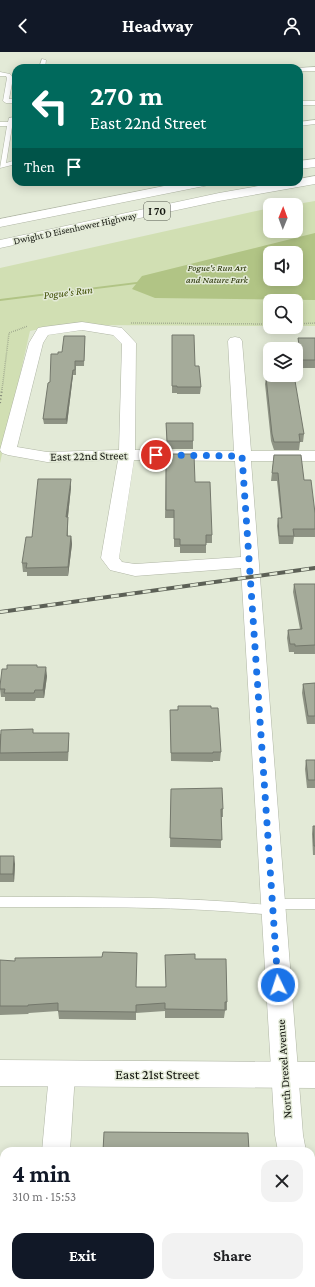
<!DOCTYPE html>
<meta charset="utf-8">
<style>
body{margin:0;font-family:"Crimson Pro",serif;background:#f2f2f2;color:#202124;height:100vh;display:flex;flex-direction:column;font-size:15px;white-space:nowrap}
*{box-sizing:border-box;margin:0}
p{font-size:13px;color:#757577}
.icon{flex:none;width:22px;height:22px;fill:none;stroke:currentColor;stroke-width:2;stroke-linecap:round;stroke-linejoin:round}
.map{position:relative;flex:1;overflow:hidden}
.sheet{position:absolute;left:0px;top:1095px;width:315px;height:140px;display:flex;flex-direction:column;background:#fff;border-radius:12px 12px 0 0;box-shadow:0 2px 10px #0003}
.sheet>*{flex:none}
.hud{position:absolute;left:12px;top:12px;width:291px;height:122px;border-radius:12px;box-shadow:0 2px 10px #0003;background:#00695c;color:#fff;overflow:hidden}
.needle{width:26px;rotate:1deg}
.controls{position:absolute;left:263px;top:146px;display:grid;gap:8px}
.controls a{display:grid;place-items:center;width:40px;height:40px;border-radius:8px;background:#fff;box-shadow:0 2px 10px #0003;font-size:20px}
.pin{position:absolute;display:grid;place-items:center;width:34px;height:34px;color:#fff;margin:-17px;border:2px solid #fff;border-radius:50%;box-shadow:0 1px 4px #0007}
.me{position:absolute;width:44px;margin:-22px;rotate:356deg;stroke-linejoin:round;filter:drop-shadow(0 0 3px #0008)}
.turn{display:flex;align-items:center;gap:14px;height:84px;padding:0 12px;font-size:18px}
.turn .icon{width:52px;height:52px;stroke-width:2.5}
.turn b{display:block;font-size:28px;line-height:34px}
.then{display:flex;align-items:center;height:38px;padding:0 12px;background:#0003;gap:8px;font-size:15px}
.round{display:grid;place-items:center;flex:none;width:42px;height:42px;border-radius:12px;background:#f2f2f2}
.headline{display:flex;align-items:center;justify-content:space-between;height:68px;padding:0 12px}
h1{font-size:24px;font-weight:700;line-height:30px;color:#111827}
.action{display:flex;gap:8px;margin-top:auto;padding:8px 12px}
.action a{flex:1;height:46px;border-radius:12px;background:#111827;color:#fff;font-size:16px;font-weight:700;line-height:46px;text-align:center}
.action a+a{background:#f2f2f2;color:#202124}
header{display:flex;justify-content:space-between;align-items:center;height:52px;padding:0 12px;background:#111827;color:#fff;font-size:18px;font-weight:700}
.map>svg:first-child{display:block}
.green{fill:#d1dfb3;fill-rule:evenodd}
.water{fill:#b1c485;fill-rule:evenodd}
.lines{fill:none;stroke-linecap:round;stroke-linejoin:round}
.service-casing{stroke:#b0b6a5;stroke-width:1}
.minor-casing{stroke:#b0b6a5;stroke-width:1}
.secondary-casing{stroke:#b0b6a5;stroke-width:1}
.motorway-casing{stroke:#b0b6a5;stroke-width:1}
.path-far1{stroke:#7c8174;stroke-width:1.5;stroke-dasharray:0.5 1.5;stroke-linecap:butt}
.path{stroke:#7c8174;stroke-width:2;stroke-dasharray:1 2.5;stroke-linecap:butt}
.service{fill:#fff;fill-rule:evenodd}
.minor{fill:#fff;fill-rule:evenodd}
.secondary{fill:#fff;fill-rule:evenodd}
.motorway{fill:#fff;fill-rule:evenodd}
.rail-casing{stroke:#5c6056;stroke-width:4}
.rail{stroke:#e3ead7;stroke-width:2.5;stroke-dasharray:8;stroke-linecap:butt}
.wall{fill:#8e9384}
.shaded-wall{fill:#74786c}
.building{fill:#a5ab9a;stroke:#74786c}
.route{stroke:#1a73e8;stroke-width:7;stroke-dasharray:0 12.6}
.labels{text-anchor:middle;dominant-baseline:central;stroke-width:3;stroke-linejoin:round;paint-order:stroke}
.far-street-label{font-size:10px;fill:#141610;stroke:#e3ead7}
.far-park-label{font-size:10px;font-style:italic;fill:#242f00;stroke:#e3ead7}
.shield{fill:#e3ead7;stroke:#52564c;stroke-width:1}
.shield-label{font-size:11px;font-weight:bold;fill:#141610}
.far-water-label{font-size:11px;font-style:italic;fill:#3c4c01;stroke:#e3ead7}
.street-label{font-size:12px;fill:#141610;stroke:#e3ead7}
.near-street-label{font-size:14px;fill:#141610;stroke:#e3ead7}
</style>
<header><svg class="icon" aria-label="back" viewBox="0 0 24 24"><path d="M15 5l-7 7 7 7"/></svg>Headway<svg class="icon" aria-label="person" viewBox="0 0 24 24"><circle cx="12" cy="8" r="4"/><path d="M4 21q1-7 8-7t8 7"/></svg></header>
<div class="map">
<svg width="315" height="1235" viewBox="0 0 315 1235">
<rect width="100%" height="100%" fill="#e3ead7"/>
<path class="green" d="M315,149V274H296V249H270V274L91,273L49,275L30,279L0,411V216L270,156V179H296V153H291ZM270,201H296V227H270Z"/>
<path class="water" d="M315,181V248L155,246L132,237L136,232L0,249V247L137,230L142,224ZM270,201H296V227H270Z"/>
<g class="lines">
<defs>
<g id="service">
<polygon points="42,7 46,8 45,16 39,16"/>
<polygon points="238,14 254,14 257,16 235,16"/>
<polygon points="315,15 315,19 299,19 299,16 297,16"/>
<polygon points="0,20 10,22 13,26 9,47 16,47 16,51 6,51 3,49 7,26 6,24 0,24"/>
<rect x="299" y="49" width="16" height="4"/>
<polygon points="16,65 16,69 13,69 6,111 16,108 16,112 0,116 7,74 0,74 0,70 8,70 9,66"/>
<polygon points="315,68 315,72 299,74 299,70"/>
<path d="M0,845C89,845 179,844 267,853L269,849L273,847H315V857H278L277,861L273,863C182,854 91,855 0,855Z"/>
</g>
<g id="minor">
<path d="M82,270L122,276L136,291L135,398L234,399L228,289L230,286L235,285L240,286L242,289L251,399H315V409H251L303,1083L306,1099H278L275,1083L241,516L135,524L110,518L101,506L118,408L47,410L8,403L2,401L0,398L29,291L38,276L43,275ZM82,278L113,283L122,292L119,398L47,400L17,395L43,291L48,283ZM134,408L235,409L241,505L135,512L122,510L119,506Z"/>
<polygon points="62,1010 71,1014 75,1022 70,1099 42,1099 49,1022 53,1014"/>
<polygon points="311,1132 315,1134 315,1167 311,1165"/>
<rect x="31" y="1231" width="30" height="4"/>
</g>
<polygon id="secondary" points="0,1008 315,1010 315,1036 0,1034"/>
<g id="motorway">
<polygon points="315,107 315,115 299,117 299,109"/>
<polygon points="315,124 315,132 219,149 0,196 0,188 219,141 281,130 299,130 299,127"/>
<polygon points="184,130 211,130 209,133 204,134 0,175 0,167"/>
</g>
</defs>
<use href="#service" class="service-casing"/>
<use href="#minor" class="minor-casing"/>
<use href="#secondary" class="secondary-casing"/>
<use href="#motorway" class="motorway-casing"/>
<g class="path-far1">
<polyline points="131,271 270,272"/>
<polyline points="296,272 315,271"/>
<polyline points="2,338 9,281 28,274"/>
</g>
<polyline class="path" points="0,351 2,337"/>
<use href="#service" class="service"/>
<use href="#minor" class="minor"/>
<use href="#secondary" class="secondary"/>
<use href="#motorway" class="motorway"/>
<defs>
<polyline id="rail" points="0,560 315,516"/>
</defs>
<use href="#rail" class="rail-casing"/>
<use href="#rail" class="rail"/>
</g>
<g class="wall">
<polygon points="172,283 195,314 201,335 200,342 177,342 177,341 172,341"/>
<polygon points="85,284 84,314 76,314 76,323 73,323 67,372 44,372 43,367 50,330 58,302 62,300"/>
<polygon points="298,286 315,286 315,316 300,316 298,293"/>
<polygon points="266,310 304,382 303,390 300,390 299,398 274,398 271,389 265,332 266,325 265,317"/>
<polygon points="166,371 193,389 193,397 167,397"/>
<polygon points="274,403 304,428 315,461 315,485 294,485 293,492 279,492 277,474 278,466 281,466 277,429 271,429"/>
<polygon points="166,409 195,430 212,483 212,491 206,491 206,501 180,501 180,495 174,495 174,466 165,466"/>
<polygon points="71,435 68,465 68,484 71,484 72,492 68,524 27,524 27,520 23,520 22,511 32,485"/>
<polygon points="294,532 315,532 315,602 294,602 294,600 289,600 287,586 288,578 300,577 293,540"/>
<polygon points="37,615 47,624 44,646 36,646 35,649 5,649 5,645 1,645 0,637"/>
<polygon points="315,631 315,672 307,672 302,641 303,632"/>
<polygon points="211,656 221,700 220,709 213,709 213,710 171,709 170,658"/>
<polygon points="33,677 33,681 69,690 68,709 0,709 0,682"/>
<polygon points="306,708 315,708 315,736 307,736 305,717"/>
<polygon points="171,737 223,757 223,765 221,765 221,796 170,795"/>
<polygon points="313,774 315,774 315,803 313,803 312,782"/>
<polygon points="0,804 15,812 14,830 0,830"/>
<polygon points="195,907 227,950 227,958 225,959 224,966 165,966 165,959 136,961 136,968 59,967 58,959 29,961 28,962 0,963 0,908 136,935 165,935"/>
</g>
<g class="shaded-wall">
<polygon points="73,318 73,323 67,372 66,367"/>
<polygon points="71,427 71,435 67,473 66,465"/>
<polygon points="71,484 72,492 68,524 68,515"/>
<polygon points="46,615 47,624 44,646 43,638"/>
<polygon points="14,804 15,812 14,830 13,822"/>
</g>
<g class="building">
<polygon points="172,283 194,283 195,314 199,314 201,335 177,335 177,334 172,334"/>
<polygon points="64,284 85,284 84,309 75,309 75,318 73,318 66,367 43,367 48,331 50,330 51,302 58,302 58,300 62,300"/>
<polygon points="298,286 315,286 315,308 301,308"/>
<polygon points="266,310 270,310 270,323 294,323 304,382 299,382 300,390 274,390 272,382 266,325 267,325"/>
<polygon points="166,371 193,371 193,389 167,389"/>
<polygon points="167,402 194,402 195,430 210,430 212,483 206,483 206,493 180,493 180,487 174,487 174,458 166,458 166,409 167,409"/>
<polygon points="274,403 301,403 304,428 311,428 315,461 315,477 293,477 294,484 279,484 278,466 282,466 278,421 272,421"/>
<polygon points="38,427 71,427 66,465 68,465 67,484 71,484 68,515 26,516 27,511 22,511 26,485 32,485"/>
<polygon points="294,532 315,532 315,593 295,594 295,592 290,592 288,578 302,577"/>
<polygon points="7,613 37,613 37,615 46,615 43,638 35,638 34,641 4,641 5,637 0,637 0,634 2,617 7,617"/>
<polygon points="315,631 315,664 308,664 303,632"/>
<polygon points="178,654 211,654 211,656 218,656 221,700 213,700 213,701 171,701 170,658 178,658"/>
<polygon points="33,677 33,681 69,681 68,700 0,701 1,678"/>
<polygon points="306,708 315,708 315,728 308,728"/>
<polygon points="222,736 223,757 221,757 222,788 170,786 171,737"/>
<polygon points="313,774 315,774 315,794 314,794"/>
<polygon points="0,804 14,804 13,822 0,822"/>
<polygon points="103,900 137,901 136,935 166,935 165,903 195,902 195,907 226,907 227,950 225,950 225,958 165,957 165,951 136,953 136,960 58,959 58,951 28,953 28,954 0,954 0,908 15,909 15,906 102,905"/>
<polygon points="104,1080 248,1081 249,1099 103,1099"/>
<rect x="105" y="1231" width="62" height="4"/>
<polygon points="267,1231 302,1231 303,1235 267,1235"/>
</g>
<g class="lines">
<polyline class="route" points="156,403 242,404 278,933"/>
</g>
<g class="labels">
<g class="far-street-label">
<text transform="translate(75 176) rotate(-12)">Dwight D Eisenhower Highway</text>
</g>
<g class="far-park-label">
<text x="217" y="215">Pogue's Run Art<tspan x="217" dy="12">and Nature Park</tspan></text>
</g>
<rect class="shield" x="144" y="150" width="26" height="18" rx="3"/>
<g class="shield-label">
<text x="157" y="159">I 70</text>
</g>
<g class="far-water-label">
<text transform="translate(68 240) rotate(-7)">Pogue's Run</text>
</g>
<g class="street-label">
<text transform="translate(89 404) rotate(-1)">East 22nd Street</text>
<text transform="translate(284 1017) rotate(-94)">North Drexel Avenue</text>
</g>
<g class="near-street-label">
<text x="157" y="1022">East 21st Street</text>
</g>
</g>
</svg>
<div class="controls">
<a><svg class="needle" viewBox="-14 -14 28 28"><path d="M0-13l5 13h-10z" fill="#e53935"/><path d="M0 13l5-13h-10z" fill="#757577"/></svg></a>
<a><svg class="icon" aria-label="sound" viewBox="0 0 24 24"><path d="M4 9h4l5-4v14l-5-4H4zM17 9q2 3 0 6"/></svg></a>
<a><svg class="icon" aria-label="search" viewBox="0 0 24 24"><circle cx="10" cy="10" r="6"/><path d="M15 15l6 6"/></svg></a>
<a><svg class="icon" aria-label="layers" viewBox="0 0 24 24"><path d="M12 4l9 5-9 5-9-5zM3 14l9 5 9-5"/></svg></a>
</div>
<div class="pin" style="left:156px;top:403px;background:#d93025"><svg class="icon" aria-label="arrive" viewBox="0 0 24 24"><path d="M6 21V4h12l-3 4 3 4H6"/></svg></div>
<svg class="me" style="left:278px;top:933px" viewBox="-20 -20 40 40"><circle r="17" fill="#1a73e8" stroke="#fff" stroke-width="3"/><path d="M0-11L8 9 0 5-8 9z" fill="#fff"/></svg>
<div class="hud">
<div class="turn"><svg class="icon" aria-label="left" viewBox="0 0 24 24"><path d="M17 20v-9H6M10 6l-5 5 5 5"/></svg><div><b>270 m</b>East 22nd Street</div></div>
<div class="then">Then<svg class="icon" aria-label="arrive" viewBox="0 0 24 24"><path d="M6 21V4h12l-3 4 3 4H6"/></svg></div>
</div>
<section class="sheet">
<div class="headline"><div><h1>4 min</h1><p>310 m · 15:53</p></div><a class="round"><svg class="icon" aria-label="close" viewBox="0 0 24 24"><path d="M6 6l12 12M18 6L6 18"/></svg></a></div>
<div class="action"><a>Exit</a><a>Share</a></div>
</section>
</div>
